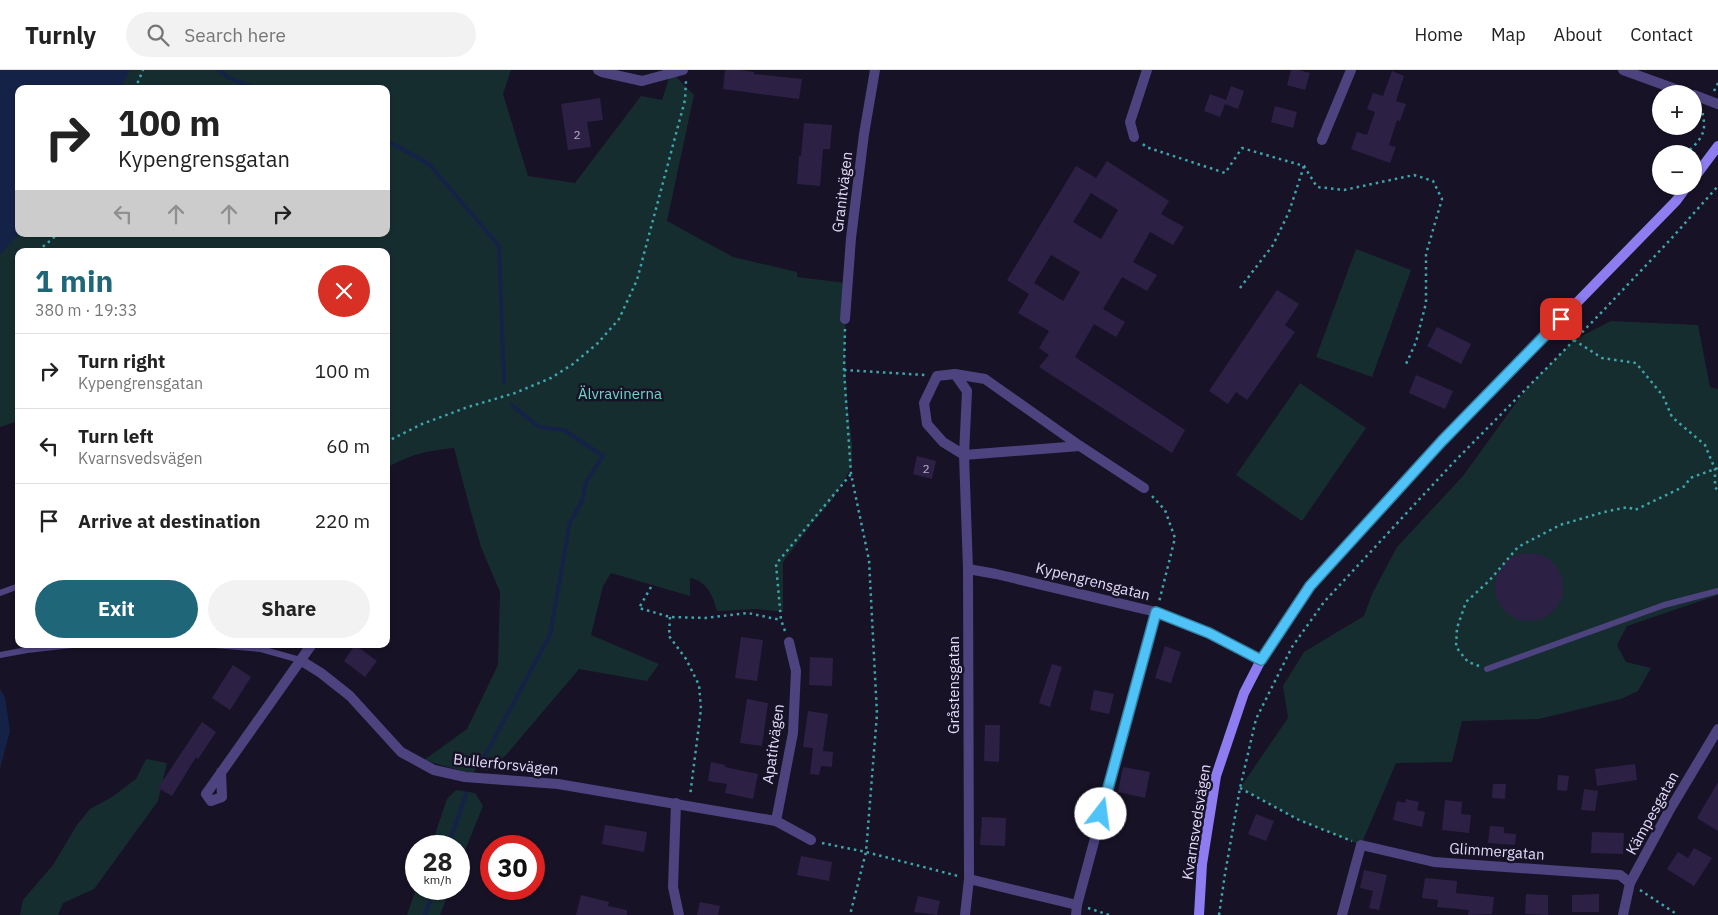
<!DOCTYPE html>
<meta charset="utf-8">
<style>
body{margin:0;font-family:"IBM Plex Sans",sans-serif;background:#f2f2f2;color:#222;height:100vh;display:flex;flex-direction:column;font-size:19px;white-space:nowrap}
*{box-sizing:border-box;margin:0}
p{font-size:16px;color:#767676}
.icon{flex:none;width:28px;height:28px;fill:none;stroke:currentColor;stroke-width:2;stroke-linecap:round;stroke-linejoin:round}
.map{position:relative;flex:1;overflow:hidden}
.sheet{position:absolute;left:15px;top:178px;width:375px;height:400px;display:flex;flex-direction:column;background:#fff;border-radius:10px;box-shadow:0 1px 4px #0004}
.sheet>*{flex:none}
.hud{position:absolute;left:15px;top:15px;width:375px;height:152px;border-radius:10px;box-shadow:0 1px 4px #0004;background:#fff;color:#222;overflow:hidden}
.tools{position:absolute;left:1652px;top:15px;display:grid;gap:10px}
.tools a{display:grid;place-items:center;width:50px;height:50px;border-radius:50%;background:#fff;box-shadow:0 1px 4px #0004;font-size:25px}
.speed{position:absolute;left:405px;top:765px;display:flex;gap:10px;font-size:25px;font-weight:700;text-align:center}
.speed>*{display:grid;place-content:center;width:65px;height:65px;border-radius:50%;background:#fff;box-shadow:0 1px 4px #0004;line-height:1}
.speed small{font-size:12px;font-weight:400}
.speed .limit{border:8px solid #d22;background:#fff;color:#111}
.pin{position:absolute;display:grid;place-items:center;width:42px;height:42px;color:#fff;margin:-21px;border-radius:10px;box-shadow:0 2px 8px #0006}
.me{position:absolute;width:55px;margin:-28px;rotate:15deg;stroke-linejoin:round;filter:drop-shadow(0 0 4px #0008)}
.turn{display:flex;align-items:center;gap:18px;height:105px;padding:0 20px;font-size:22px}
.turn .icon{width:65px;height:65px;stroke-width:2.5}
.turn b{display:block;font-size:35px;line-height:42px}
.lanes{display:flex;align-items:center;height:48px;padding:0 20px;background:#0003;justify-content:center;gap:25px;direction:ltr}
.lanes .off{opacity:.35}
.round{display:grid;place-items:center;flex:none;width:52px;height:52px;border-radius:26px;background:#f2f2f2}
.head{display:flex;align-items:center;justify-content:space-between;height:85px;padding:0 20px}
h1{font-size:30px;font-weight:700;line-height:38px;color:#206679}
.primary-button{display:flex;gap:10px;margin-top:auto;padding:10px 20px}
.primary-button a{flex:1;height:58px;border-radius:30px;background:#206679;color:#fff;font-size:20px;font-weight:700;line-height:58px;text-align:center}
.primary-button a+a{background:#f2f2f2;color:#222}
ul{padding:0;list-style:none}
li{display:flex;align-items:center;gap:15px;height:75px;padding:0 20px;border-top:1px solid #e0e0e0}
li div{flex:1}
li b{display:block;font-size:19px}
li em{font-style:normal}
header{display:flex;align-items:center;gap:30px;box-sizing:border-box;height:70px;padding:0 25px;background:#fff;border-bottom:1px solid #e0e0e0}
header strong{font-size:24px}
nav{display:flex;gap:28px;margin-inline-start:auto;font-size:18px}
.search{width:350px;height:45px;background:#f2f2f2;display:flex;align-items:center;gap:12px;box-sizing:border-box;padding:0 18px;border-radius:28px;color:#767676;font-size:19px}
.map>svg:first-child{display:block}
.green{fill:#162d2f}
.water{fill:#152247}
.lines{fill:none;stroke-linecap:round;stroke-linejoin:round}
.stream{stroke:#152247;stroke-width:4}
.building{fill:#2c2144;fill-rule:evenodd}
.path{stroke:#3ea5ac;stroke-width:2.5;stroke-dasharray:2.5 4;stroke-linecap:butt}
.lane{stroke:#4d437f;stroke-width:6}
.street{stroke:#4d437f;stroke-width:10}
.secondary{stroke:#8e7df0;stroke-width:10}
.route-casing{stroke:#337fa1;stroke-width:12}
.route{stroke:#4fc3f7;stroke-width:9}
.labels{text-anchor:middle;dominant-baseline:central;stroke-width:5;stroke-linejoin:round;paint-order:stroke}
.number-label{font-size:12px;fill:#b5accd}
.street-label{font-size:15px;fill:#e3dbfb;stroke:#181226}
.park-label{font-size:15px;fill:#6fd3c6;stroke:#181226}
</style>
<header>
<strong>Turnly</strong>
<div class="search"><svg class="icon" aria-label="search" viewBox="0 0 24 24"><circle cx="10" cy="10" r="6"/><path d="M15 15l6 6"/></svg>Search here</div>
<nav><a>Home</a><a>Map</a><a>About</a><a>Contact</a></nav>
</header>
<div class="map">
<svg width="1718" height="845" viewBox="0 0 1718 845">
<rect width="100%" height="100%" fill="#181226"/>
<g class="green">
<path d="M98,0H511L503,24L528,106L575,113L641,26L662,30L671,2L694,25L667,151L733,187L797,202V207L846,213L845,283L847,332L852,374V395L843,413L832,430L810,456L783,492V542L757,539L717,541C713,526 707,511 690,508V526L611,503L603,516L591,565L659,594L647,611L579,599L506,685L487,701L483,697L482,692L472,704L424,690L467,659L498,595L500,522L481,477L469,435L454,378C425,381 412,384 386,398V181H19V351L0,357V148L19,133V164H386V19H90Z"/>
<polygon points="1356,179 1411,200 1372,307 1316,287"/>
<polygon points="1611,251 1698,255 1710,317 1718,319 1718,525 1627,556 1617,575 1626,592 1651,598 1638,621 1621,629 1539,649 1462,651 1452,692 1396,693 1361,775 1299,750 1240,718 1288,648 1283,616 1304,582 1364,546 1372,524 1397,477 1463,406 1526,319 1574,270"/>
<polygon points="1300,313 1366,358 1302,451 1236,405"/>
<polygon points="146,689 167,693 158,731 94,819 63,833 58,845 20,845 23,830 53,795 77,755 90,739 112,727 136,709"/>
<polygon points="456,720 475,723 483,736 459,795 459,776 431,776 447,729"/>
<polygon points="416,819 450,819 440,845 407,845"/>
</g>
<g class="water">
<polygon points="0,0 130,0 121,19 19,19 19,164 0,185"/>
<polygon points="0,619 5,627 10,661 0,699"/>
</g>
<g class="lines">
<g class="stream">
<polyline points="218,0 229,8 257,19"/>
<polyline points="386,70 429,94 499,176 504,312"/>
<polyline points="479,697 550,565 570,452 582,431 586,412 603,386 564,360 539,357 512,335"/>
<polyline points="448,776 466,724"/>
<polyline points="425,845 434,819"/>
</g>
</g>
<g class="building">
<polygon points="725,0 740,0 754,2 754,4 802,9 799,29 723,19"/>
<polygon points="1291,0 1299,0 1310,3 1305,20 1287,15"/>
<polygon points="1392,1 1404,6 1396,31 1406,34 1400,51 1397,50 1389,75 1396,77 1390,93 1351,79 1357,62 1367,65 1375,42 1367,39 1373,23 1383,26"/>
<polygon points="1231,16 1244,21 1238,39 1225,34 1220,47 1204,41 1210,24 1226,30"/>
<polygon points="600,28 603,50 587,52 591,77 568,80 561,34"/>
<polygon points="1275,36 1297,42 1293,58 1271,52"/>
<polygon points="804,53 832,55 830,79 823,79 820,116 797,114 799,86 801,86"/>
<path d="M1107,91L1169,131L1161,144L1184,157L1173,175L1150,162L1133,192L1157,205L1147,221L1122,207L1103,239L1125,252L1116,267L1094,254L1075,287L1185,360L1172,383L1039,297L1049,285L1039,278L1049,261L1018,243L1029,224L1007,210L1076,96L1096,108ZM1091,123L1118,140L1101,169L1073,152ZM1051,185L1080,202L1063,231L1034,213Z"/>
<polygon points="1277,220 1299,234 1285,255 1295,262 1247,330 1236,322 1228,334 1209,321"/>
<polygon points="1437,257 1471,274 1461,294 1427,276"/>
<polygon points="1416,305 1453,321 1445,339 1409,323"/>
<polygon points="917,386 936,391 932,409 913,404"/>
<circle cx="1529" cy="517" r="34"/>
<polygon points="741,567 763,570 757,611 735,608"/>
<polygon points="355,575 377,591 365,607 344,591"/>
<polygon points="1165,576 1181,582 1171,613 1155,608"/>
<polygon points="810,587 833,588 832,616 809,615"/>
<polygon points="1052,594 1062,597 1050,637 1039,633"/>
<polygon points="233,595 251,607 230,640 212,628"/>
<polygon points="1094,620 1114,624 1109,644 1090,640"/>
<polygon points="747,629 768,633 762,676 740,673"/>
<polygon points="808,641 828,644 823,681 833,682 832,697 821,696 819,705 810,704 813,678 803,677"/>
<polygon points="202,652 216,662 198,689 196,687 172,726 158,718"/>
<polygon points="985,655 1000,655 999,692 984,691"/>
<polygon points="711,692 725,695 725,697 758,704 753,729 725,723 727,714 708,711"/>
<polygon points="1635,694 1637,710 1597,716 1595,699"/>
<polygon points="1123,697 1150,702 1145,728 1118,722"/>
<polygon points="1558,705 1569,706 1567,721 1557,720"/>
<polygon points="1718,712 1718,761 1697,748"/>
<polygon points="1493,714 1506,714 1505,729 1492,728"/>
<polygon points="1584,719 1598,721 1595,741 1581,740"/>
<polygon points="1406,729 1419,732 1417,740 1425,742 1422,757 1393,750 1397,731 1405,733"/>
<polygon points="1445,730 1462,732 1461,744 1471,745 1469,763 1442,760"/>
<polygon points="1256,744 1274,751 1266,771 1248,764"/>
<polygon points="982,747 1006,748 1005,776 980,775"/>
<polygon points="605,755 647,762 644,782 602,774"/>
<polygon points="1490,756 1504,757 1504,763 1516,764 1515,775 1488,773"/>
<polygon points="1592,762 1624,763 1623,784 1591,783"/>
<polygon points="1694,778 1712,788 1694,816 1667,799 1678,782 1688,788"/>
<polygon points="801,786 832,792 829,811 797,805"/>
<polygon points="1364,800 1387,805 1379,840 1369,838 1373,821 1360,818"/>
<polygon points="1425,808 1457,811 1456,823 1494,827 1492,844 1468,845 1469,840 1437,837 1438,830 1422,828"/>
<polygon points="1526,824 1548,825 1548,845 1525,844"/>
<polygon points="1599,824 1599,842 1572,842 1572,825"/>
<polygon points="581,825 609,832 608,836 627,840 627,845 576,845"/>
<polygon points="918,826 940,831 937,845 914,842"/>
<polygon points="700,832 720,836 718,845 697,845"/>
</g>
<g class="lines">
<g class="path">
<polyline points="135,19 143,0"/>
<polyline points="1714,21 1718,13"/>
<polyline points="1143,74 1146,77 1225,103 1242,78 1304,96 1317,117 1344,120 1414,105 1433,111 1442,129 1426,184 1426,233 1416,272 1406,294"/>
<path d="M1685,84C1693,77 1703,69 1704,57C1705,52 1702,46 1703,41"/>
<polyline points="38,181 58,164"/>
<polyline points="1240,218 1273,175 1289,142 1304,96"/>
<polyline points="845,259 844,300 851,404 869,490 877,644 866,782 850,845"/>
<polyline points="1574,270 1602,288 1636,293 1663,326 1672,347 1705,375 1715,399 1715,417 1718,421"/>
<polyline points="844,300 925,305"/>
<polyline points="386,372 422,354 468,337 515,323 551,308 573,294 598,273 619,249 637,210 685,30 686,11"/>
<polyline points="1152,426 1165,440 1175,468 1159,532"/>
<polyline points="651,517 639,538 670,547 705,548 748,543 781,550"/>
<polyline points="670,547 669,566 686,589 699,615 701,639 690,726"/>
<polyline points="785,561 781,550 776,494 851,404"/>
<polyline points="1479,596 1468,592 1456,577 1457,558 1466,532 1489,511 1518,477 1560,455 1604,442 1628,437 1635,440 1685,416 1690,408 1718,398"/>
<polyline points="1240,718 1299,750 1352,771"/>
<polyline points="822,773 866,782 958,806"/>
<polyline points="1640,820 1678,845"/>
<polyline points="1088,838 1109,845"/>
<polyline points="1219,845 1225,804 1240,718 1256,649 1292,577 1324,532 1453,393 1599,245 1670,170 1718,116"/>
</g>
<g class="lane">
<polyline points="0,523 19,516"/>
<polyline points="83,574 215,575 261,579 300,590"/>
<polyline points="0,585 27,580 81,574"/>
<polyline points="1487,599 1664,535 1718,521"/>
</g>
<g class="street">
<polyline points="598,0 602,2 642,11 683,0"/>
<polyline points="1623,0 1689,24"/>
<polyline points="1694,25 1718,34"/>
<polyline points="1134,67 1130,52 1147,0"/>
<polyline points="1322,70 1351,0"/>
<polyline points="845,249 851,168 864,64 875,0"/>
<polyline points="955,304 985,309 1080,376 1144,418"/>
<polyline points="964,385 943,372 927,354 924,333 937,306 955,304 967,321 964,385 968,499 969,809 965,845"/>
<polyline points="964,385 1080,376"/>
<polyline points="968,499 996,504 1156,542 1209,563 1261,590"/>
<polyline points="300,590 321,603 350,626 401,682 434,700 465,707 558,714 776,751 811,770"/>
<polyline points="221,702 222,727 211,731 206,724 312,574"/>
<polyline points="676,733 673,817 679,845"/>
<polyline points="776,751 793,663 796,601 789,572"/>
<polyline points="969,809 1077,835"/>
<polyline points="1076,845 1077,835 1156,542"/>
<polyline points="1342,845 1361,775 1434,792 1620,805 1630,813"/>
<polyline points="1623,845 1630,813 1669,741 1718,659"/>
</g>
<g class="secondary">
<polyline points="1694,108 1718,76"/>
<polyline points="1199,845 1202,794 1216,706 1244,623 1261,590 1310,516 1442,371 1676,131 1687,116"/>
</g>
</g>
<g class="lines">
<defs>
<polyline id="route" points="1101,744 1156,542 1209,563 1261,590 1310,516 1442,371 1561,249"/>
</defs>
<use href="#route" class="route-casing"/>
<use href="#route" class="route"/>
</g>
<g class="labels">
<g class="number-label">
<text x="577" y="64">2</text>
<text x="926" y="398">2</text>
</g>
<g class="street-label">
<text transform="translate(842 122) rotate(-83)">Granitvägen</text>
<text transform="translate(1093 511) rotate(14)">Kypengrensgatan</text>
<text transform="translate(953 615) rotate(-90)">Gråstensgatan</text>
<text transform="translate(773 674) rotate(-82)">Apatitvägen</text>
<text transform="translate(506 694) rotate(6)">Bullerforsvägen</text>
<text transform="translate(1652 743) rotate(-61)">Kämpesgatan</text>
<text transform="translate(1196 752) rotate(-81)">Kvarnsvedsvägen</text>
<text transform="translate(1497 781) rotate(4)">Glimmergatan</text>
</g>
<g class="park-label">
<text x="620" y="323">Älvravinerna</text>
</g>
</g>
</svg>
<div class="tools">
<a>+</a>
<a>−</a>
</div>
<div class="speed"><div>28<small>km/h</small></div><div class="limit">30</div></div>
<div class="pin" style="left:1561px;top:249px;background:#d93025"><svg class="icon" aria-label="arrive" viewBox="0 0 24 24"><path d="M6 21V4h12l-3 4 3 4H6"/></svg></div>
<svg class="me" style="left:1101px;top:744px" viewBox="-20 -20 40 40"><circle r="19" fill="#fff"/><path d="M0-13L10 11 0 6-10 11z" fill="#4fc3f7"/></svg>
<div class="hud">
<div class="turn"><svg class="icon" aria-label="right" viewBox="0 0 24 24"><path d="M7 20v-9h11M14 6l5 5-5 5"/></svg><div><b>100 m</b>Kypengrensgatan</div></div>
<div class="lanes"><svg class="icon off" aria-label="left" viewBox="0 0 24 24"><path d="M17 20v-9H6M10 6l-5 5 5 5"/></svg><svg class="icon off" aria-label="ahead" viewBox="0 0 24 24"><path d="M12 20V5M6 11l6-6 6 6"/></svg><svg class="icon off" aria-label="ahead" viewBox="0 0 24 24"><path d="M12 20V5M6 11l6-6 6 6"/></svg><svg class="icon" aria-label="right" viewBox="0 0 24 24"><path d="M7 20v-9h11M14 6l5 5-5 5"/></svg></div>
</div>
<section class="sheet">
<div class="head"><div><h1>1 min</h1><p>380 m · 19:33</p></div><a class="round" style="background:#d93025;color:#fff"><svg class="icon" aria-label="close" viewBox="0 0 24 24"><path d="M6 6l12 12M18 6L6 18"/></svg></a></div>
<ul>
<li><svg class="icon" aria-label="right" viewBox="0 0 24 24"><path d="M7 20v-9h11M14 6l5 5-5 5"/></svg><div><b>Turn right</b><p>Kypengrensgatan</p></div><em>100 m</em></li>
<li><svg class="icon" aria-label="left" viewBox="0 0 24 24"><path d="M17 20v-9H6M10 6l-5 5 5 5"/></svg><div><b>Turn left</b><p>Kvarnsvedsvägen</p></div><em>60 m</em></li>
<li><svg class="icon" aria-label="arrive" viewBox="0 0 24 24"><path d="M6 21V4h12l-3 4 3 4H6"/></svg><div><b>Arrive at destination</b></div><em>220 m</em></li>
</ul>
<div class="primary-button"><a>Exit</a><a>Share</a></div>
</section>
</div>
